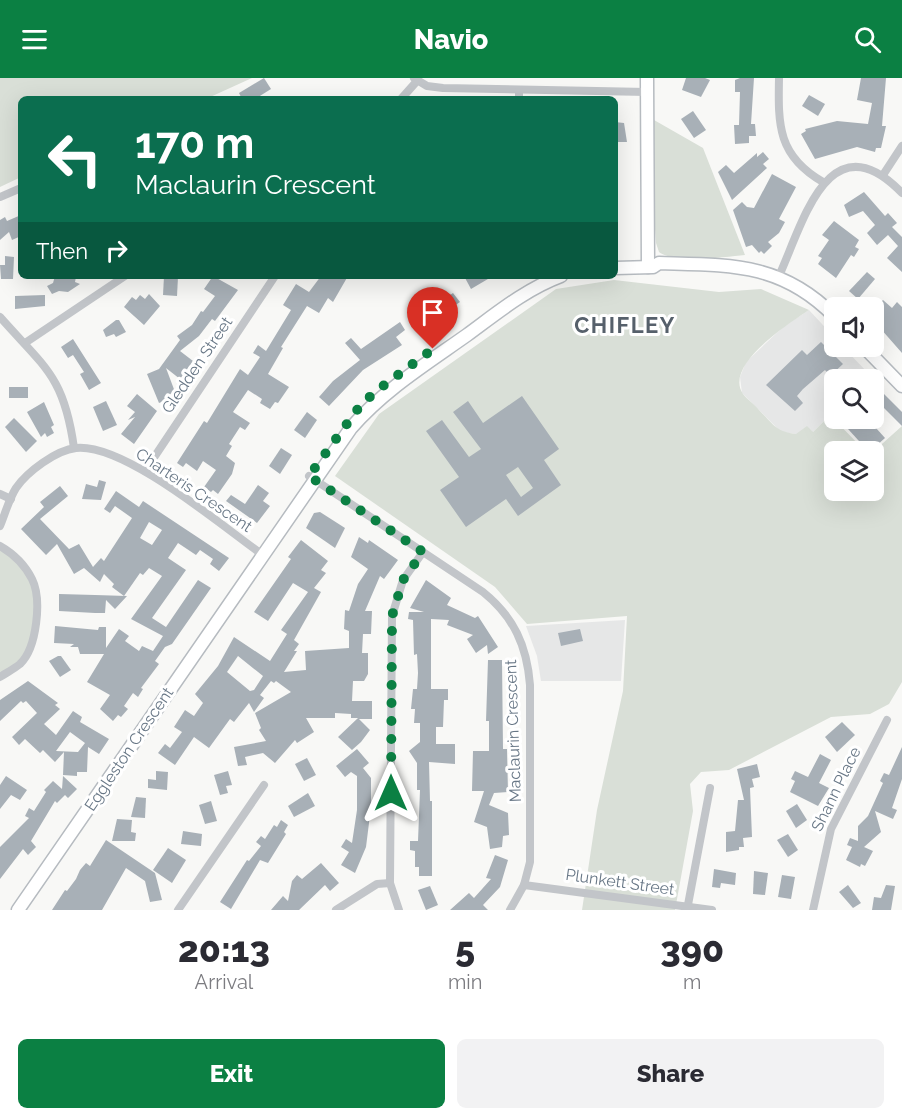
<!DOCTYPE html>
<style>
body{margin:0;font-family:Raleway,sans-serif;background:#f2f2f3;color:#2b2b33;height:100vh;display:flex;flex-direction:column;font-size:22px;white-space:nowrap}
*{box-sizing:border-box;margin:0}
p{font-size:20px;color:#7c7c81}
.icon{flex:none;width:33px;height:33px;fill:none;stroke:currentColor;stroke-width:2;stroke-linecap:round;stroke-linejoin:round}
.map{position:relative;height:832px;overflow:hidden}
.panel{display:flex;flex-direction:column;background:#fff;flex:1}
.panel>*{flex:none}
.guide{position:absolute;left:18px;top:18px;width:600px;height:183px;border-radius:9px;box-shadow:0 6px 24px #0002;background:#0b6e4f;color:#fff;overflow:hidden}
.tools{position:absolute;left:824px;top:219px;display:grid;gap:12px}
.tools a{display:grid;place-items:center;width:60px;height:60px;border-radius:9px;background:#fff;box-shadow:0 6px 24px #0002;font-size:30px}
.pin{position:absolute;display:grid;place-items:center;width:51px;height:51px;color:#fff;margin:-62px -26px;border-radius:50% 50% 50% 0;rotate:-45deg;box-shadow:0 0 6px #0007}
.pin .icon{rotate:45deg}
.me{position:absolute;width:66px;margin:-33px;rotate:0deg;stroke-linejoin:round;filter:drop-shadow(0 0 4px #0008)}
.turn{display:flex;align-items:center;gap:21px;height:126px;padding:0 18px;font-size:27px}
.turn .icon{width:78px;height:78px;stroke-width:2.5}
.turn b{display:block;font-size:42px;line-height:51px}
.then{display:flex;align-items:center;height:57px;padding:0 18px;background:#0003;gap:12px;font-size:22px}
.eta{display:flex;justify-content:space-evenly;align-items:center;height:102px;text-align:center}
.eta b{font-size:36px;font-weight:800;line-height:42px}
.cta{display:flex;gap:12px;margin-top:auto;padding:12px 18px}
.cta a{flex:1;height:69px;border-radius:9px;background:#0b8043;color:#fff;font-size:24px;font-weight:800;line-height:69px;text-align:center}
.cta a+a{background:#f2f2f3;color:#2b2b33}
header{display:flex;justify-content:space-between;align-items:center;height:78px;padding:0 18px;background:#0b8043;color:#fff;font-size:27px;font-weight:800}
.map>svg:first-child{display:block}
.built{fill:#e6e7e7}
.green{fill:#d9dfd7}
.building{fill:#a8b0b7;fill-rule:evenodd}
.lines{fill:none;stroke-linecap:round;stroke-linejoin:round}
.secondary-casing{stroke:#b6bbc0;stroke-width:15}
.street{stroke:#c2c5c9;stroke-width:8}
.secondary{stroke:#fff;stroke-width:12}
.route{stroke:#0b8043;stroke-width:10;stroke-dasharray:0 18}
.labels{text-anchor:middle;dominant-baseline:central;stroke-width:6;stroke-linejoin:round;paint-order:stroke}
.street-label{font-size:16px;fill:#687786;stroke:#fff}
.district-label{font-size:22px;font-weight:bold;letter-spacing:1.5px;fill:#56606b;stroke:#fff}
</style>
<header><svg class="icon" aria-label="menu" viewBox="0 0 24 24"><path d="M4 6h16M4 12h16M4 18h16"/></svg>Navio<svg class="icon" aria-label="search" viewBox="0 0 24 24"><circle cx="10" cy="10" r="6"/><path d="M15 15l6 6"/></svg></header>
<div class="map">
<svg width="902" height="832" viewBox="0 0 902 832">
<rect width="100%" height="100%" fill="#f8f8f6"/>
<g class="built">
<polygon points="809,232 834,259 834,268 843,269 870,297 866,301 834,302 834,333 813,354 796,356 781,354 742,315 740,299 746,284 783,249"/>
<polygon points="625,542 621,603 541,603 537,578 526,548"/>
</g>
<g class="green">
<polygon points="0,0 252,0 208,20 21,21 21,99 0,109"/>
<path d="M647,38L703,70L745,177C725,179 675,186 659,174L656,165Z"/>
<path d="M614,202L719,214L761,211L809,232C790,245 723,287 743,316C747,321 755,327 759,332C773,346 776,354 796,356L807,348L813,354L830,337L865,373L834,374V412H873V374L902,348V604L889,626L870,636L831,639L729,692L701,694L690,706L693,733L675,832H582L597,732L623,613L627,538L527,546L495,509L335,398L379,336L556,211Z"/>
<polygon points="0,468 33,502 36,549 21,585 0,599"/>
</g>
<g class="building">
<polygon points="264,0 271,11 255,21 242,21 239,15"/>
<polygon points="686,0 705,0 710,2 701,19 682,12"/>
<polygon points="740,0 754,0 751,46 755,46 756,58 749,58 749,65 735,66 734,47 739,47 740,14 735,14 735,2"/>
<polygon points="861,0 886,0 882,48 886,48 881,70 876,70 875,74 857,69 815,81 801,56 806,53 805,51 837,43 868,46 872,25 857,22"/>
<polygon points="809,17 825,26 818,38 802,28"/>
<polygon points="693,33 706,52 694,60 681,41"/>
<polygon points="615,44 624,45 627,64 615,64"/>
<polygon points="763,74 769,81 763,86 767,90 732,122 718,94 726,87 734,95 757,75 757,79"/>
<polygon points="772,96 796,109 779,141 785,144 779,155 768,164 772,168 764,176 761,173 759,175 752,167 746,169 733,132 742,124 747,129 754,130"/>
<polygon points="864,114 885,138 888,135 897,145 892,149 902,159 902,194 887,180 898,168 888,157 877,167 867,155 875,147 863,133 849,139 844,127"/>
<polygon points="21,137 21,158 12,162 9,154 0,162 0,142 5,139 7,143"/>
<polygon points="834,143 859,162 855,169 859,171 854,179 851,177 836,200 818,186 822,180 818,178 829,162 822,157"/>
<polygon points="5,178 14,179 13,201 1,201 0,187 5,187"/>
<polygon points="867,194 875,201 858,221 849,213"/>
<polygon points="55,198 76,199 75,204 80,206 68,214 59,213 52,216 47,208 53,205"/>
<polygon points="164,198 178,199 177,218 163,217"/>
<polygon points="213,198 238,212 215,243 212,241 199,258 180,273 193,283 180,301 166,290 175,314 170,316 171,320 159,325 147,296 159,291 180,262 177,258 192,247 201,233 203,234 215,218 204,211"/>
<polygon points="321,198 348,198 333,224 328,220 319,235 307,228 281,269 283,270 268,296 289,309 278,325 275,324 270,331 260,325 262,321 248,312 233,334 250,345 245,352 240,349 229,366 232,368 226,378 235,385 232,396 218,416 213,412 211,414 204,409 216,392 203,383 197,393 186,385 183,389 177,385 204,343 207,345 240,291 248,297 260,279 253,275 258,267 266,273 291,232 283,227 296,206 309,214"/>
<polygon points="464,198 493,198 471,211"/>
<polygon points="442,215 446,220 453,215 460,224 418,252 411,242 420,236 414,227 421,222 424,227"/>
<polygon points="149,216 160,228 144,247 124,229 132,219 136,222 140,217 145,221"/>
<polygon points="45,217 45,228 15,231 15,218"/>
<polygon points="883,222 892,230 897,224 902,229 902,275 873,242 879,234 875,230"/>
<polygon points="116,242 119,242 126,254 116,259 114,256 106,259 103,252"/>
<polygon points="400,244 405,252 396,259 402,267 363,292 329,328 319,319 333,303 360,282 345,265 351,260 361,271"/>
<polygon points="73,261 101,305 89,312 80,296 84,294 73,277 68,280 61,269"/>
<polygon points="821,264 843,286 830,298 825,292 803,311 797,318 803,325 795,333 766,307 802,272 807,277"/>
<polygon points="873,305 902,334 902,348 873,319"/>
<rect x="9" y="309" width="19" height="11"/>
<polygon points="137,316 157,333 134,366 121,356 135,339 128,342 135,334 127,328"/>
<path d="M522,318L559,371L544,382L561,407L518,438L506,421L466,449L440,412L459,399L426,353L442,342L469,379L481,371L453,334L468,323L483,345ZM518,389L533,410L521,419L506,397Z"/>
<polygon points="106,323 117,347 103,353 93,329"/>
<polygon points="44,324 54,347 51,349 54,355 47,359 45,355 41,359 27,334"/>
<polygon points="307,334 317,342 305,360 294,352"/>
<polygon points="14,340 37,363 26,374 5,349"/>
<polygon points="838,340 867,340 885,360 869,374"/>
<polygon points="281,370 292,377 280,396 269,388"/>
<polygon points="99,402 106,404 101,422 82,421 86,406 97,409"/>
<polygon points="258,407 269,415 263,423 270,428 257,445 226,423 231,417 245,426"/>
<path d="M60,408L68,418L40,441L69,471L79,466L93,489L101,480L104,483L132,440L115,428L110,435L104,431L116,413L139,429L143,423L229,480L219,493L210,486L213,481L200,472L196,477L178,465L168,480L186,492L152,540L166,549L198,502L211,510L172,566L165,569L155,583L159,586L141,610L143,611L138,619L133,615L124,628L128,631L121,639L118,637L113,643L100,631L110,617L87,604L104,576H80L78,569H70L74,566L54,565L55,548L98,552L99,549H106V570L119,551L129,558L125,563L139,573L142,568L153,573L163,558L131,541L162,498L149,490L143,497L140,495L124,518L112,509L114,506L104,496L100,504L84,490L74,496L57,466L46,477L21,451L44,429L40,424ZM149,444L162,452L152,467L140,460Z"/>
<polygon points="320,434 345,450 335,470 306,450 314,435"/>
<path d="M359,459L368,465L369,462L398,482L384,501L380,498L365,533H372L371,556H363L362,575H368V596L364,603H353L352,623H372V641H359L370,652L361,664L352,672L338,659L358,640H351V636L335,635V640H306L314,654L297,665L295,662L275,685L263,675L245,679L247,687L238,688L234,669L266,663L259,652L261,650L255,635L291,614L276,603L274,605L271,603L260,617L264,620L254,634L249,625L234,644L230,641L209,670L194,659L175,687L158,675L165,666L170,670L182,654L174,649L185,632L194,638L203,625L195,616L218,588L234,559L270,583L287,556L281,552L308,514L293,505L268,543L254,534L291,481L288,479L301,462L328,483L321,492L326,495L314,510L321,514L294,562L299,566L294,573H297L284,594L306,592L305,573L349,570V553L344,551L345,532L349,533L358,506L368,491L351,479ZM238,578L263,598L254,612L250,613L227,594Z"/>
<polygon points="426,502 451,520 447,527 475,540 478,538 498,569 488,576 487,567 476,575 467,561 473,557 447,547 449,542 431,541 431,611 448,611 448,622 444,622 443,649 436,649 436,666 455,666 455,686 429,684 430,723 432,723 432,798 419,798 419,789 415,789 415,773 410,772 410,763 418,763 420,712 417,712 417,685 409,673 420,664 420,645 414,645 415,631 411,631 413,611 417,611 418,595 417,576 414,577 413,542 408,541 409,534 424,534 410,530"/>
<polygon points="59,516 95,517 127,518 115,531 106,522 105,535 95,535 59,533"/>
<polygon points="580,551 583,563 561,568 558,555"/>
<polygon points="58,578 61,578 71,592 60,599 49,583"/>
<polygon points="488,582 502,582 503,671 507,671 508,714 494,715 489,727 508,735 509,757 503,758 502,769 490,771 487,749 474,744 484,713 472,713 473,673 489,673 489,643 486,643"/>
<path d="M28,603L58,625L55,627L60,631L44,646L56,657L73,633L82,639L80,644L109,661L99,676L88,669L87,694H77V698L63,697L64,674L55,684L43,672L40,675L25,661L19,667L12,659L37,635L26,623L23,625L21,623L0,643V622ZM70,654L85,665L78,674L56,673Z"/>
<polygon points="842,644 855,657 837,674 825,659"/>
<polygon points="902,669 902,701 892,730 897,732 893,741 875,733 881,754 864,769 873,773 865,788 861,786 860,789 846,782 852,769 847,767 850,760 858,763 858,748 868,738 883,705 880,703 884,695 889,697"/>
<polygon points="357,671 369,685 363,690 371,700 371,729 366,769 355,795 341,787 349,774 341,769 346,761 352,765 357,732 357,698 351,694 345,699 336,688"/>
<polygon points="820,676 831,682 819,705 829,710 818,728 790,714 795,703 791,701 795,693 808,699"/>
<polygon points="307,680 316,697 304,703 295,686"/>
<polygon points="757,686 760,699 752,701 754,709 750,710 752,759 743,760 744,769 739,769 739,772 726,774 726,754 735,753 738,722 744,722 737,691"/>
<polygon points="156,693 168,694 167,712 148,710 148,701 156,702"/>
<polygon points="228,693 232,707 226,708 228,715 220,717 214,697"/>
<polygon points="6,698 27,712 20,722 11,717 0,731 0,707"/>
<polygon points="63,698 77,711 68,720 65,717 57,725 55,723 31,763 36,769 28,777 23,771 0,801 0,769 29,740 25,738 29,730 34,733 46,714 44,712 53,703 62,711"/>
<polygon points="308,715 315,728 294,739 288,728"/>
<polygon points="136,719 146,720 145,740 131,739"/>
<polygon points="211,723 217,743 205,746 199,727"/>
<polygon points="797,726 807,742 796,750 786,733"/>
<polygon points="117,741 132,742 131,754 136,755 135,763 112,763"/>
<polygon points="281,742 288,747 284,754 286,756 268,785 260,782 231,831 220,824 247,782 249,783 261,768 256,764 261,758 265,761 274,747 277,749"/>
<polygon points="183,753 202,756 201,768 181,766"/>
<polygon points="788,756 798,772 788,779 777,762"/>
<polygon points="106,762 155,795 162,822 150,824 145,803 126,790 102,832 52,832 65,812 67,813 76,801 80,792 86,785 90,788"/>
<polygon points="168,770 186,782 172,805 153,792"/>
<polygon points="495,777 508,782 500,809 483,827 488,832 450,832 469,815 474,820 491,801 486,800"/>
<polygon points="321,785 339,805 330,813 325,807 299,832 271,832 283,818 288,823 292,803 297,797 302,801"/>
<polygon points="714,791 736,795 735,807 721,805 720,810 712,809"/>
<polygon points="754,793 768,795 765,817 753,816"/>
<polygon points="782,797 795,799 791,821 778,819"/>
<polygon points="848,807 861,825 853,830 839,814"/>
<polygon points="886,807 895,808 891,832 872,832 874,819 881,820"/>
<polygon points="430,808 438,827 426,832 418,812"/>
</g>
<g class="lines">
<defs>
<g id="secondary">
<polyline points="647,0 648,189"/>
<path d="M615,190L653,189L659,185C728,187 781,184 834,238"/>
<polyline points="863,268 902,308"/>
<path d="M18,832L351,350C384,312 426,286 467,257C497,235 526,211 561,198"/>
</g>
</defs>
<use href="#secondary" class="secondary-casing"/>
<g class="street">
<polyline points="414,0 427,8 443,10 647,14"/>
<path d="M779,0C778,48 778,78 823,104"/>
<polyline points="519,12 519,21"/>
<polyline points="401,21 417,3"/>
<polyline points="883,97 902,68"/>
<polyline points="0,119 21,110"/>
<path d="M779,198C803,145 829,40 902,115"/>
<path d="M0,239C45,290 64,298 74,370"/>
<polyline points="25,265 125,198"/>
<polyline points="145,393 275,198"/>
<path d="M309,398L483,514C514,539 527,568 530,607V784L524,807L510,832"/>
<polyline points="0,416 11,421"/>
<path d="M0,448C5,436 9,421 16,410C27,394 56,372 76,370C125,365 223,449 263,477"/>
<path d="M0,468C14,476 25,487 32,501C42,521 37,570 20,586C14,591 6,595 0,599"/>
<polyline points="524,807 712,832"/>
<polyline points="178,832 264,707"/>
<polyline points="336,832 377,806 390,805"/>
<polyline points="399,832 390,805 392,538 403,502 423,474"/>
<polyline points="687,832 710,710"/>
<polyline points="813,832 831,751 887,642"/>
</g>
<use href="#secondary" class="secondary"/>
</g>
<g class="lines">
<polyline class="route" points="391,715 392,538 403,502 423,474 309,398 360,328 375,314 433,271"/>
</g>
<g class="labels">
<g class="street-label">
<text transform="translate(197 287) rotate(-56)">Gledden Street</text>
<text transform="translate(194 412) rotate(34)">Charteris Crescent</text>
<text transform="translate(513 653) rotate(-92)">Maclaurin Crescent</text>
<text transform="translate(129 671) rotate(-56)">Eggleston Crescent</text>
<text transform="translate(836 711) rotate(-64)">Shann Place</text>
<text transform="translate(620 804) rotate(8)">Plunkett Street</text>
</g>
<g class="district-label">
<text x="625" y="247">CHIFLEY</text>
</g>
</g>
</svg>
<div class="tools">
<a><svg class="icon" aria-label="sound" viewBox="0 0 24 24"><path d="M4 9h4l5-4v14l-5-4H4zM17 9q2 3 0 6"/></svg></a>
<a><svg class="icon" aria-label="search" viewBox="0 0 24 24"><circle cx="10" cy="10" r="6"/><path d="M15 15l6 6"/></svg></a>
<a><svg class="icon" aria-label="layers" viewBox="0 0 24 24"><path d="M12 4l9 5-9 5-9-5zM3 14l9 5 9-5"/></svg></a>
</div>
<div class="pin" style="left:433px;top:271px;background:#d93025"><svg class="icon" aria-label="arrive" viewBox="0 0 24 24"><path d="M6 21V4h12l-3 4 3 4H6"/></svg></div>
<svg class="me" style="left:391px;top:715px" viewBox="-20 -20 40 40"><path d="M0-17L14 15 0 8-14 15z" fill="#0b8043" stroke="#fff" stroke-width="4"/></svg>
<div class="guide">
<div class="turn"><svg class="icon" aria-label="left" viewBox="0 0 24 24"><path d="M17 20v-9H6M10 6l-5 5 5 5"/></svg><div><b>170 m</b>Maclaurin Crescent</div></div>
<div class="then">Then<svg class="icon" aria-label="right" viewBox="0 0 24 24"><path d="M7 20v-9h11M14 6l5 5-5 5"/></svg></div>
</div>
</div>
<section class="panel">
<div class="eta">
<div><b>20:13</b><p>Arrival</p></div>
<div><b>5</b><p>min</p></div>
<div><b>390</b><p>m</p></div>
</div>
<div class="cta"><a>Exit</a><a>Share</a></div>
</section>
